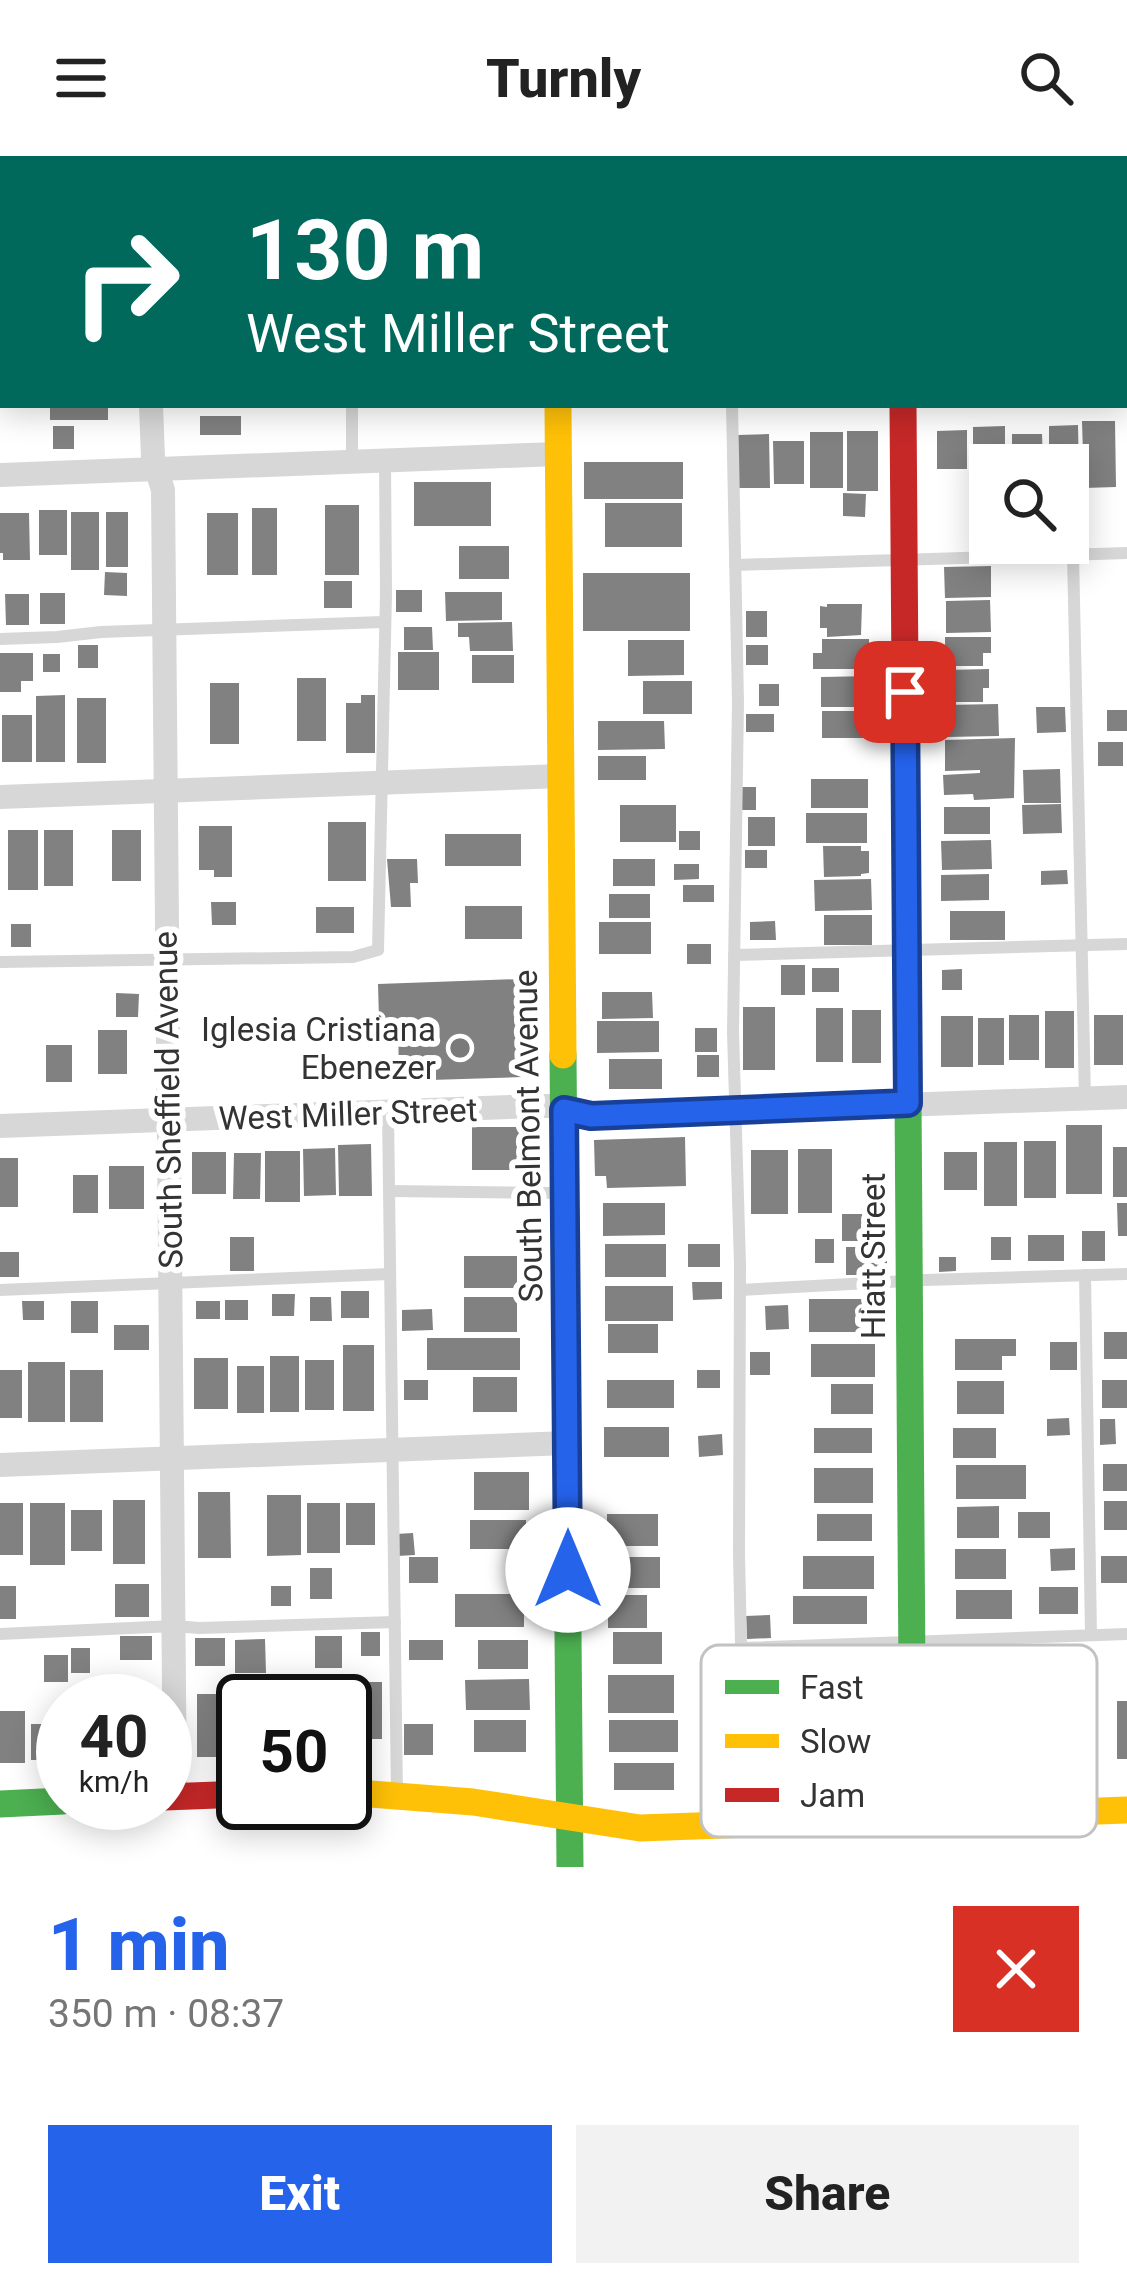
<!DOCTYPE html>
<meta charset="utf-8">
<style>
body{margin:0;font-family:Roboto,sans-serif;background:#f2f2f2;color:#222;height:100vh;display:flex;flex-direction:column;font-size:45px;white-space:nowrap}
*{box-sizing:border-box;margin:0}
p{font-size:39px;color:#767676}
.icon{flex:none;width:66px;height:66px;fill:none;stroke:currentColor;stroke-width:2;stroke-linecap:round;stroke-linejoin:round}
.map{position:relative;height:1711px;overflow:hidden}
.details{display:flex;flex-direction:column;background:#fff;flex:1}
.details>*{flex:none}
.hud{position:absolute;left:0px;top:0px;width:1128px;height:252px;box-shadow:0 6px 30px #0003;background:#00695c;color:#fff;overflow:hidden}
.controls{position:absolute;left:969px;top:288px;display:grid;gap:24px}
.controls a{display:grid;place-items:center;width:120px;height:120px;border-radius:0px;background:#fff;box-shadow:0 6px 30px #0003;font-size:60px}
.speed{position:absolute;left:36px;top:1518px;display:flex;gap:24px;font-size:60px;font-weight:700;text-align:center}
.speed>*{display:grid;place-content:center;width:156px;height:156px;border-radius:50%;background:#fff;box-shadow:0 6px 30px #0003;line-height:1}
.speed small{font-size:30px;font-weight:400}
.speed .limit{border:6px solid #111;border-radius:18px;background:#fff;color:#111}
.pin{position:absolute;display:grid;place-items:center;width:102px;height:102px;color:#fff;margin:-51px;border-radius:24px;box-shadow:0 6px 18px #0006}
.me{position:absolute;width:132px;margin:-66px;rotate:0deg;stroke-linejoin:round;filter:drop-shadow(0 0 9px #0008)}
.turn{display:flex;align-items:center;gap:42px;height:252px;padding:0 48px;font-size:54px}
.turn .icon{width:156px;height:156px;stroke-width:2.5}
.turn b{display:block;font-size:84px;line-height:102px}
.round{display:grid;place-items:center;flex:none;width:126px;height:126px;border-radius:0px;background:#f2f2f2}
.headline{display:flex;align-items:center;justify-content:space-between;height:204px;padding:0 48px}
h1{font-size:72px;font-weight:800;line-height:90px;color:#2563eb}
.primary-button{display:flex;gap:24px;margin-top:auto;padding:24px 48px}
.primary-button a{flex:1;height:138px;border-radius:0px;background:#2563eb;color:#fff;font-size:48px;font-weight:800;line-height:138px;text-align:center}
.primary-button a+a{background:#f2f2f2;color:#222}
header{display:flex;justify-content:space-between;align-items:center;height:156px;padding:0 48px;background:#fff;font-size:54px;font-weight:800}
.map>svg:first-child{display:block}
.building{fill:#818181}
.lines{fill:none;stroke-linecap:round;stroke-linejoin:round}
.lane{stroke:#d7d7d7;stroke-width:12}
.street{stroke:#d7d7d7;stroke-width:24}
.fast{stroke:#4caf50;stroke-width:27}
.slow{stroke:#ffc107;stroke-width:27}
.jam{stroke:#c62828;stroke-width:27}
.route-casing{stroke:#184099;stroke-width:30}
.route{stroke:#2563eb;stroke-width:21}
.poi-dot{fill:#7a7a7a;stroke:#fff;stroke-width:4.5}
.labels{text-anchor:middle;dominant-baseline:central;stroke-width:12;stroke-linejoin:round;paint-order:stroke}
.poi-label{font-size:33px;fill:#333;stroke:#fff;text-anchor:end}
.street-label{font-size:33px;fill:#333;stroke:#fff}
.key{fill:#fff;stroke:#c2c2c2;stroke-width:3}
.key-label{font-size:33px;fill:#333}
</style>
<header><svg class="icon" aria-label="menu" viewBox="0 0 24 24"><path d="M4 6h16M4 12h16M4 18h16"/></svg>Turnly<svg class="icon" aria-label="search" viewBox="0 0 24 24"><circle cx="10" cy="10" r="6"/><path d="M15 15l6 6"/></svg></header>
<div class="map">
<svg width="1127" height="1711" viewBox="0 0 1127 1711">
<rect width="100%" height="100%" fill="#fff"/>
<g class="building">
<rect x="50" y="249" width="58" height="15"/>
<rect x="200" y="260" width="41" height="19"/>
<polygon points="1082,265 1115,265 1116,331 1084,332"/>
<polygon points="1078,269 1079,322 1068,322 1068,309 1049,309 1049,270"/>
<rect x="53" y="270" width="21" height="23"/>
<polygon points="1005,270 1005,309 990,309 990,317 973,317 973,271"/>
<polygon points="967,274 967,313 937,313 937,275"/>
<rect x="847" y="275" width="31" height="60"/>
<rect x="810" y="276" width="33" height="56"/>
<polygon points="769,278 770,332 738,332 737,279"/>
<polygon points="1012,278 1042,278 1043,309 1012,309"/>
<polygon points="773,285 804,285 804,328 774,328"/>
<rect x="584" y="306" width="99" height="37"/>
<rect x="414" y="326" width="77" height="44"/>
<polygon points="843,337 866,338 865,361 843,360"/>
<rect x="605" y="347" width="77" height="44"/>
<rect x="325" y="349" width="34" height="70"/>
<rect x="252" y="352" width="25" height="67"/>
<rect x="39" y="354" width="28" height="45"/>
<rect x="71" y="356" width="28" height="58"/>
<rect x="106" y="356" width="22" height="55"/>
<polygon points="0,357 29,357 30,404 3,404 3,397 0,397"/>
<rect x="207" y="357" width="31" height="62"/>
<rect x="1068" y="365" width="13" height="23"/>
<rect x="459" y="390" width="50" height="33"/>
<polygon points="991,410 991,441 945,442 944,411"/>
<polygon points="105,416 127,417 127,440 104,439"/>
<rect x="583" y="417" width="107" height="58"/>
<rect x="324" y="425" width="28" height="27"/>
<rect x="396" y="434" width="26" height="22"/>
<polygon points="445,436 502,436 502,464 446,465"/>
<rect x="40" y="437" width="25" height="31"/>
<polygon points="5,438 29,438 29,469 6,469"/>
<polygon points="990,444 991,476 946,477 946,445"/>
<polygon points="827,448 862,448 861,479 827,481 827,472 820,472 820,450 827,451"/>
<rect x="746" y="455" width="21" height="26"/>
<polygon points="512,466 513,495 470,495 469,481 458,481 458,467"/>
<polygon points="404,471 432,471 433,494 404,494"/>
<polygon points="945,481 991,481 991,497 983,497 983,510 945,510"/>
<polygon points="822,483 869,483 869,513 813,513 813,497 822,497"/>
<polygon points="628,484 684,484 684,519 628,520"/>
<rect x="78" y="489" width="20" height="23"/>
<rect x="746" y="489" width="22" height="20"/>
<rect x="398" y="496" width="41" height="38"/>
<polygon points="0,497 33,497 33,525 21,525 21,536 0,536"/>
<rect x="43" y="498" width="17" height="18"/>
<rect x="472" y="499" width="42" height="28"/>
<polygon points="989,513 989,532 983,532 983,546 945,546 945,514"/>
<polygon points="873,520 873,551 821,551 821,521"/>
<rect x="297" y="522" width="29" height="63"/>
<rect x="643" y="525" width="49" height="33"/>
<rect x="210" y="527" width="29" height="61"/>
<rect x="759" y="528" width="20" height="22"/>
<polygon points="65,539 65,606 36,606 36,540"/>
<polygon points="361,539 375,539 375,597 346,597 346,547 361,547"/>
<rect x="77" y="542" width="29" height="65"/>
<polygon points="998,548 999,580 946,581 945,549"/>
<polygon points="1036,551 1065,551 1066,576 1037,577"/>
<rect x="1107" y="554" width="20" height="21"/>
<rect x="822" y="555" width="50" height="27"/>
<rect x="746" y="558" width="28" height="18"/>
<rect x="2" y="559" width="30" height="47"/>
<polygon points="598,565 664,565 665,593 598,594"/>
<polygon points="1015,582 1014,642 974,644 973,638 944,639 943,619 980,617 980,614 945,615 945,584"/>
<rect x="1098" y="586" width="25" height="24"/>
<rect x="598" y="600" width="48" height="24"/>
<polygon points="1060,613 1061,647 1024,647 1023,614"/>
<rect x="811" y="623" width="57" height="29"/>
<rect x="740" y="631" width="16" height="23"/>
<polygon points="1061,648 1062,677 1023,678 1022,649"/>
<rect x="620" y="649" width="56" height="37"/>
<rect x="944" y="651" width="46" height="27"/>
<rect x="806" y="657" width="61" height="30"/>
<rect x="748" y="661" width="27" height="29"/>
<rect x="328" y="666" width="38" height="59"/>
<polygon points="199,670 232,670 232,721 214,721 214,714 199,714"/>
<rect x="8" y="674" width="30" height="60"/>
<rect x="44" y="674" width="29" height="56"/>
<rect x="112" y="674" width="29" height="51"/>
<rect x="679" y="675" width="21" height="19"/>
<rect x="445" y="678" width="76" height="32"/>
<polygon points="991,684 992,713 942,714 941,685"/>
<polygon points="823,690 861,690 861,695 869,695 869,717 861,718 861,720 824,721"/>
<rect x="745" y="694" width="22" height="18"/>
<polygon points="387,703 417,703 418,727 410,727 411,751 391,751"/>
<rect x="613" y="703" width="42" height="27"/>
<polygon points="674,708 699,708 699,723 674,724"/>
<polygon points="1067,714 1068,728 1041,729 1041,715"/>
<polygon points="989,718 989,744 941,745 941,719"/>
<polygon points="871,723 872,754 815,755 814,724"/>
<rect x="683" y="729" width="31" height="17"/>
<rect x="609" y="738" width="41" height="24"/>
<polygon points="211,746 236,746 236,769 212,769"/>
<rect x="465" y="750" width="57" height="33"/>
<rect x="316" y="751" width="38" height="26"/>
<rect x="950" y="755" width="55" height="29"/>
<rect x="824" y="759" width="48" height="30"/>
<polygon points="775,765 776,784 750,784 750,766"/>
<rect x="599" y="766" width="52" height="32"/>
<rect x="11" y="768" width="20" height="23"/>
<rect x="687" y="788" width="24" height="20"/>
<rect x="781" y="809" width="24" height="30"/>
<rect x="812" y="812" width="27" height="24"/>
<polygon points="962,813 962,834 942,834 942,814"/>
<polygon points="519,823 522,921 399,925 398,863 379,864 378,828"/>
<polygon points="602,836 652,836 653,862 602,863"/>
<polygon points="116,837 139,838 138,861 116,861"/>
<rect x="743" y="851" width="32" height="63"/>
<rect x="816" y="852" width="27" height="54"/>
<rect x="852" y="854" width="29" height="53"/>
<rect x="1045" y="855" width="29" height="57"/>
<rect x="1009" y="859" width="30" height="45"/>
<rect x="1094" y="859" width="29" height="50"/>
<rect x="941" y="860" width="32" height="51"/>
<rect x="978" y="862" width="26" height="47"/>
<polygon points="597,865 659,865 659,896 597,897"/>
<rect x="695" y="872" width="22" height="24"/>
<rect x="98" y="874" width="29" height="44"/>
<rect x="46" y="889" width="26" height="37"/>
<rect x="697" y="899" width="22" height="22"/>
<rect x="609" y="903" width="53" height="30"/>
<rect x="1066" y="969" width="36" height="69"/>
<rect x="472" y="971" width="55" height="43"/>
<polygon points="685,981 686,1030 607,1032 606,1020 595,1020 594,984"/>
<rect x="1024" y="985" width="32" height="57"/>
<rect x="984" y="986" width="33" height="64"/>
<polygon points="371,988 372,1040 339,1040 338,989"/>
<rect x="1113" y="991" width="14" height="50"/>
<polygon points="335,992 336,1039 304,1040 303,993"/>
<rect x="798" y="993" width="34" height="64"/>
<rect x="751" y="994" width="37" height="64"/>
<rect x="265" y="995" width="35" height="51"/>
<rect x="192" y="996" width="34" height="42"/>
<rect x="944" y="996" width="33" height="38"/>
<polygon points="234,997 261,997 260,1043 233,1043"/>
<rect x="0" y="1002" width="18" height="49"/>
<rect x="109" y="1010" width="35" height="43"/>
<rect x="73" y="1019" width="25" height="38"/>
<polygon points="603,1047 665,1047 665,1079 603,1080"/>
<polygon points="1117,1047 1127,1047 1127,1080 1118,1080"/>
<rect x="842" y="1058" width="30" height="27"/>
<rect x="1082" y="1075" width="23" height="30"/>
<rect x="1028" y="1079" width="36" height="26"/>
<rect x="230" y="1081" width="24" height="34"/>
<rect x="991" y="1081" width="20" height="23"/>
<rect x="815" y="1083" width="19" height="24"/>
<rect x="605" y="1088" width="61" height="33"/>
<rect x="688" y="1088" width="32" height="23"/>
<rect x="846" y="1091" width="41" height="28"/>
<rect x="0" y="1096" width="19" height="25"/>
<rect x="464" y="1100" width="53" height="32"/>
<polygon points="939,1101 956,1101 956,1115 939,1116"/>
<polygon points="692,1126 722,1126 722,1143 693,1144"/>
<rect x="605" y="1130" width="68" height="35"/>
<rect x="341" y="1135" width="28" height="27"/>
<polygon points="272,1138 295,1138 294,1160 272,1160"/>
<polygon points="310,1141 331,1141 332,1165 310,1165"/>
<rect x="464" y="1141" width="53" height="35"/>
<rect x="809" y="1143" width="65" height="33"/>
<rect x="225" y="1144" width="23" height="20"/>
<polygon points="22,1145 44,1145 44,1164 23,1164"/>
<rect x="71" y="1145" width="27" height="32"/>
<rect x="196" y="1145" width="24" height="18"/>
<polygon points="788,1149 789,1173 766,1174 765,1150"/>
<polygon points="432,1153 433,1174 402,1175 402,1154"/>
<rect x="608" y="1168" width="50" height="29"/>
<rect x="114" y="1169" width="35" height="25"/>
<rect x="1104" y="1176" width="23" height="27"/>
<rect x="427" y="1182" width="93" height="32"/>
<polygon points="955,1183 1016,1183 1016,1200 1002,1200 1002,1214 955,1214"/>
<rect x="1050" y="1186" width="27" height="28"/>
<rect x="811" y="1188" width="64" height="33"/>
<rect x="343" y="1189" width="31" height="66"/>
<rect x="750" y="1196" width="20" height="23"/>
<rect x="270" y="1200" width="29" height="56"/>
<rect x="194" y="1202" width="34" height="51"/>
<rect x="305" y="1204" width="29" height="50"/>
<rect x="28" y="1206" width="37" height="60"/>
<rect x="237" y="1210" width="27" height="47"/>
<rect x="0" y="1214" width="22" height="48"/>
<rect x="70" y="1214" width="33" height="52"/>
<rect x="697" y="1214" width="23" height="18"/>
<rect x="473" y="1221" width="44" height="35"/>
<rect x="404" y="1224" width="24" height="20"/>
<rect x="607" y="1224" width="67" height="28"/>
<rect x="1102" y="1224" width="25" height="28"/>
<rect x="957" y="1225" width="47" height="33"/>
<rect x="831" y="1228" width="42" height="30"/>
<polygon points="1069,1262 1070,1279 1047,1280 1047,1263"/>
<polygon points="1100,1263 1115,1263 1116,1288 1100,1289"/>
<rect x="604" y="1271" width="65" height="30"/>
<rect x="814" y="1272" width="58" height="25"/>
<rect x="953" y="1272" width="43" height="30"/>
<polygon points="722,1278 723,1299 699,1301 698,1280"/>
<rect x="1103" y="1308" width="24" height="27"/>
<rect x="956" y="1309" width="70" height="34"/>
<rect x="814" y="1312" width="59" height="35"/>
<rect x="474" y="1316" width="55" height="38"/>
<polygon points="198,1336 230,1336 231,1402 198,1402"/>
<polygon points="267,1339 301,1339 301,1399 267,1400"/>
<rect x="113" y="1344" width="32" height="64"/>
<rect x="1104" y="1345" width="23" height="29"/>
<rect x="0" y="1347" width="23" height="52"/>
<rect x="30" y="1347" width="35" height="62"/>
<rect x="307" y="1347" width="33" height="50"/>
<rect x="346" y="1347" width="29" height="42"/>
<polygon points="999,1350 999,1382 957,1382 957,1351"/>
<rect x="71" y="1354" width="31" height="41"/>
<rect x="1018" y="1356" width="32" height="26"/>
<rect x="607" y="1358" width="51" height="32"/>
<rect x="817" y="1358" width="55" height="27"/>
<rect x="470" y="1364" width="56" height="29"/>
<polygon points="413,1377 415,1399 397,1400 396,1378"/>
<polygon points="1075,1392 1075,1414 1051,1415 1050,1393"/>
<rect x="955" y="1393" width="51" height="30"/>
<rect x="803" y="1400" width="71" height="33"/>
<rect x="1101" y="1400" width="26" height="27"/>
<rect x="409" y="1401" width="29" height="26"/>
<rect x="612" y="1401" width="48" height="31"/>
<rect x="310" y="1412" width="22" height="31"/>
<rect x="115" y="1428" width="34" height="33"/>
<rect x="0" y="1430" width="16" height="33"/>
<rect x="271" y="1430" width="20" height="20"/>
<rect x="1039" y="1431" width="39" height="27"/>
<rect x="956" y="1434" width="56" height="29"/>
<rect x="455" y="1438" width="69" height="33"/>
<rect x="608" y="1439" width="39" height="33"/>
<rect x="793" y="1440" width="74" height="28"/>
<polygon points="770,1459 771,1482 747,1483 746,1460"/>
<rect x="361" y="1476" width="19" height="24"/>
<rect x="613" y="1476" width="49" height="32"/>
<rect x="120" y="1480" width="32" height="24"/>
<rect x="315" y="1480" width="27" height="32"/>
<rect x="195" y="1482" width="30" height="28"/>
<polygon points="265,1483 266,1517 235,1517 235,1484"/>
<rect x="409" y="1484" width="34" height="20"/>
<rect x="478" y="1484" width="50" height="29"/>
<rect x="71" y="1492" width="19" height="25"/>
<rect x="44" y="1499" width="24" height="27"/>
<rect x="608" y="1519" width="66" height="38"/>
<polygon points="529,1523 530,1554 466,1554 465,1524"/>
<rect x="347" y="1526" width="35" height="57"/>
<rect x="269" y="1533" width="31" height="12"/>
<rect x="313" y="1536" width="27" height="9"/>
<polygon points="197,1538 227,1538 228,1601 197,1601"/>
<rect x="1117" y="1545" width="10" height="58"/>
<rect x="232" y="1546" width="11" height="56"/>
<rect x="0" y="1555" width="25" height="52"/>
<rect x="474" y="1564" width="52" height="32"/>
<rect x="609" y="1564" width="69" height="32"/>
<rect x="31" y="1568" width="32" height="36"/>
<rect x="404" y="1568" width="29" height="31"/>
<rect x="614" y="1607" width="60" height="27"/>
</g>
<g class="lines">
<g class="lane">
<polyline points="353,0 353,3"/>
<polyline points="728,0 728,3"/>
<polyline points="1074,3 1074,0"/>
<polyline points="732,249 738,547 733,876 740,1108 739,1398 745,1668"/>
<polyline points="352,306 352,249"/>
<polyline points="1073,399 1085,942"/>
<polyline points="735,409 1127,397"/>
<polyline points="0,483 57,481 101,476 383,466"/>
<polyline points="734,799 1127,788"/>
<polyline points="0,806 353,801 378,794 386,438 385,305"/>
<polyline points="388,956 397,1639"/>
<polyline points="389,1035 562,1037"/>
<polyline points="1085,1119 1091,1479"/>
<polyline points="0,1134 390,1118"/>
<polyline points="740,1134 925,1124 1127,1118"/>
<polyline points="0,1478 174,1470 199,1472 395,1466"/>
<polyline points="741,1492 1127,1478"/>
</g>
<g class="street">
<polyline points="149,0 149,3"/>
<polyline points="901,0 901,3"/>
<polyline points="1125,229 1127,229"/>
<polyline points="151,249 153,302 163,334 175,1641"/>
<polyline points="0,319 558,298"/>
<polyline points="0,641 560,620"/>
<polyline points="0,970 538,950 550,950 591,960 1127,941"/>
<polyline points="0,1309 567,1287"/>
</g>
<g class="fast">
<polyline points="906,656 913,1662"/>
<polyline points="563,899 570,1711"/>
<polyline points="0,1648 63,1645"/>
</g>
<g class="slow">
<polyline points="556,0 556,3"/>
<polyline points="558,249 563,899"/>
<polyline points="345,1636 473,1646 640,1672 1127,1654"/>
</g>
<g class="jam">
<polyline points="903,249 906,656"/>
<polyline points="165,1641 243,1638"/>
</g>
</g>
<g class="lines">
<defs>
<polyline id="route" points="568,1414 564,954 591,960 908,947 905,536"/>
</defs>
<use href="#route" class="route-casing"/>
<use href="#route" class="route"/>
</g>
<circle class="poi-dot" cx="460" cy="892" r="12"/>
<g class="labels">
<g class="poi-label">
<text x="436" y="873">Iglesia Cristiana<tspan x="436" dy="38">Ebenezer</tspan></text>
</g>
<g class="street-label">
<text transform="translate(168 944) rotate(-91)">South Sheffield Avenue</text>
<text transform="translate(348 958) rotate(-2)">West Miller Street</text>
<text transform="translate(528 980) rotate(-91)">South Belmont Avenue</text>
<text transform="translate(873 1100) rotate(-90)">Hiatt Street</text>
</g>
</g>
<rect x="701" y="1489" width="396" height="192" rx="18" class="key"/>
<rect x="725" y="1524" width="54" height="14" fill="#4caf50"/>
<rect x="725" y="1578" width="54" height="14" fill="#ffc107"/>
<rect x="725" y="1632" width="54" height="14" fill="#c62828"/>
<g class="key-label">
<text x="800" y="1543">Fast</text>
<text x="800" y="1597">Slow</text>
<text x="800" y="1651">Jam</text>
</g>
</svg>
<div class="controls">
<a><svg class="icon" aria-label="search" viewBox="0 0 24 24"><circle cx="10" cy="10" r="6"/><path d="M15 15l6 6"/></svg></a>
</div>
<div class="speed"><div>40<small>km/h</small></div><div class="limit">50</div></div>
<div class="pin" style="left:905px;top:536px;background:#d93025"><svg class="icon" aria-label="arrive" viewBox="0 0 24 24"><path d="M6 21V4h12l-3 4 3 4H6"/></svg></div>
<svg class="me" style="left:568px;top:1414px" viewBox="-20 -20 40 40"><circle r="19" fill="#fff"/><path d="M0-13L10 11 0 6-10 11z" fill="#2563eb"/></svg>
<div class="hud">
<div class="turn"><svg class="icon" aria-label="right" viewBox="0 0 24 24"><path d="M7 20v-9h11M14 6l5 5-5 5"/></svg><div><b>130 m</b>West Miller Street</div></div>
</div>
</div>
<section class="details">
<div class="headline"><div><h1>1 min</h1><p>350 m · 08:37</p></div><a class="round" style="background:#d93025;color:#fff"><svg class="icon" aria-label="close" viewBox="0 0 24 24"><path d="M6 6l12 12M18 6L6 18"/></svg></a></div>
<div class="primary-button"><a>Exit</a><a>Share</a></div>
</section>
